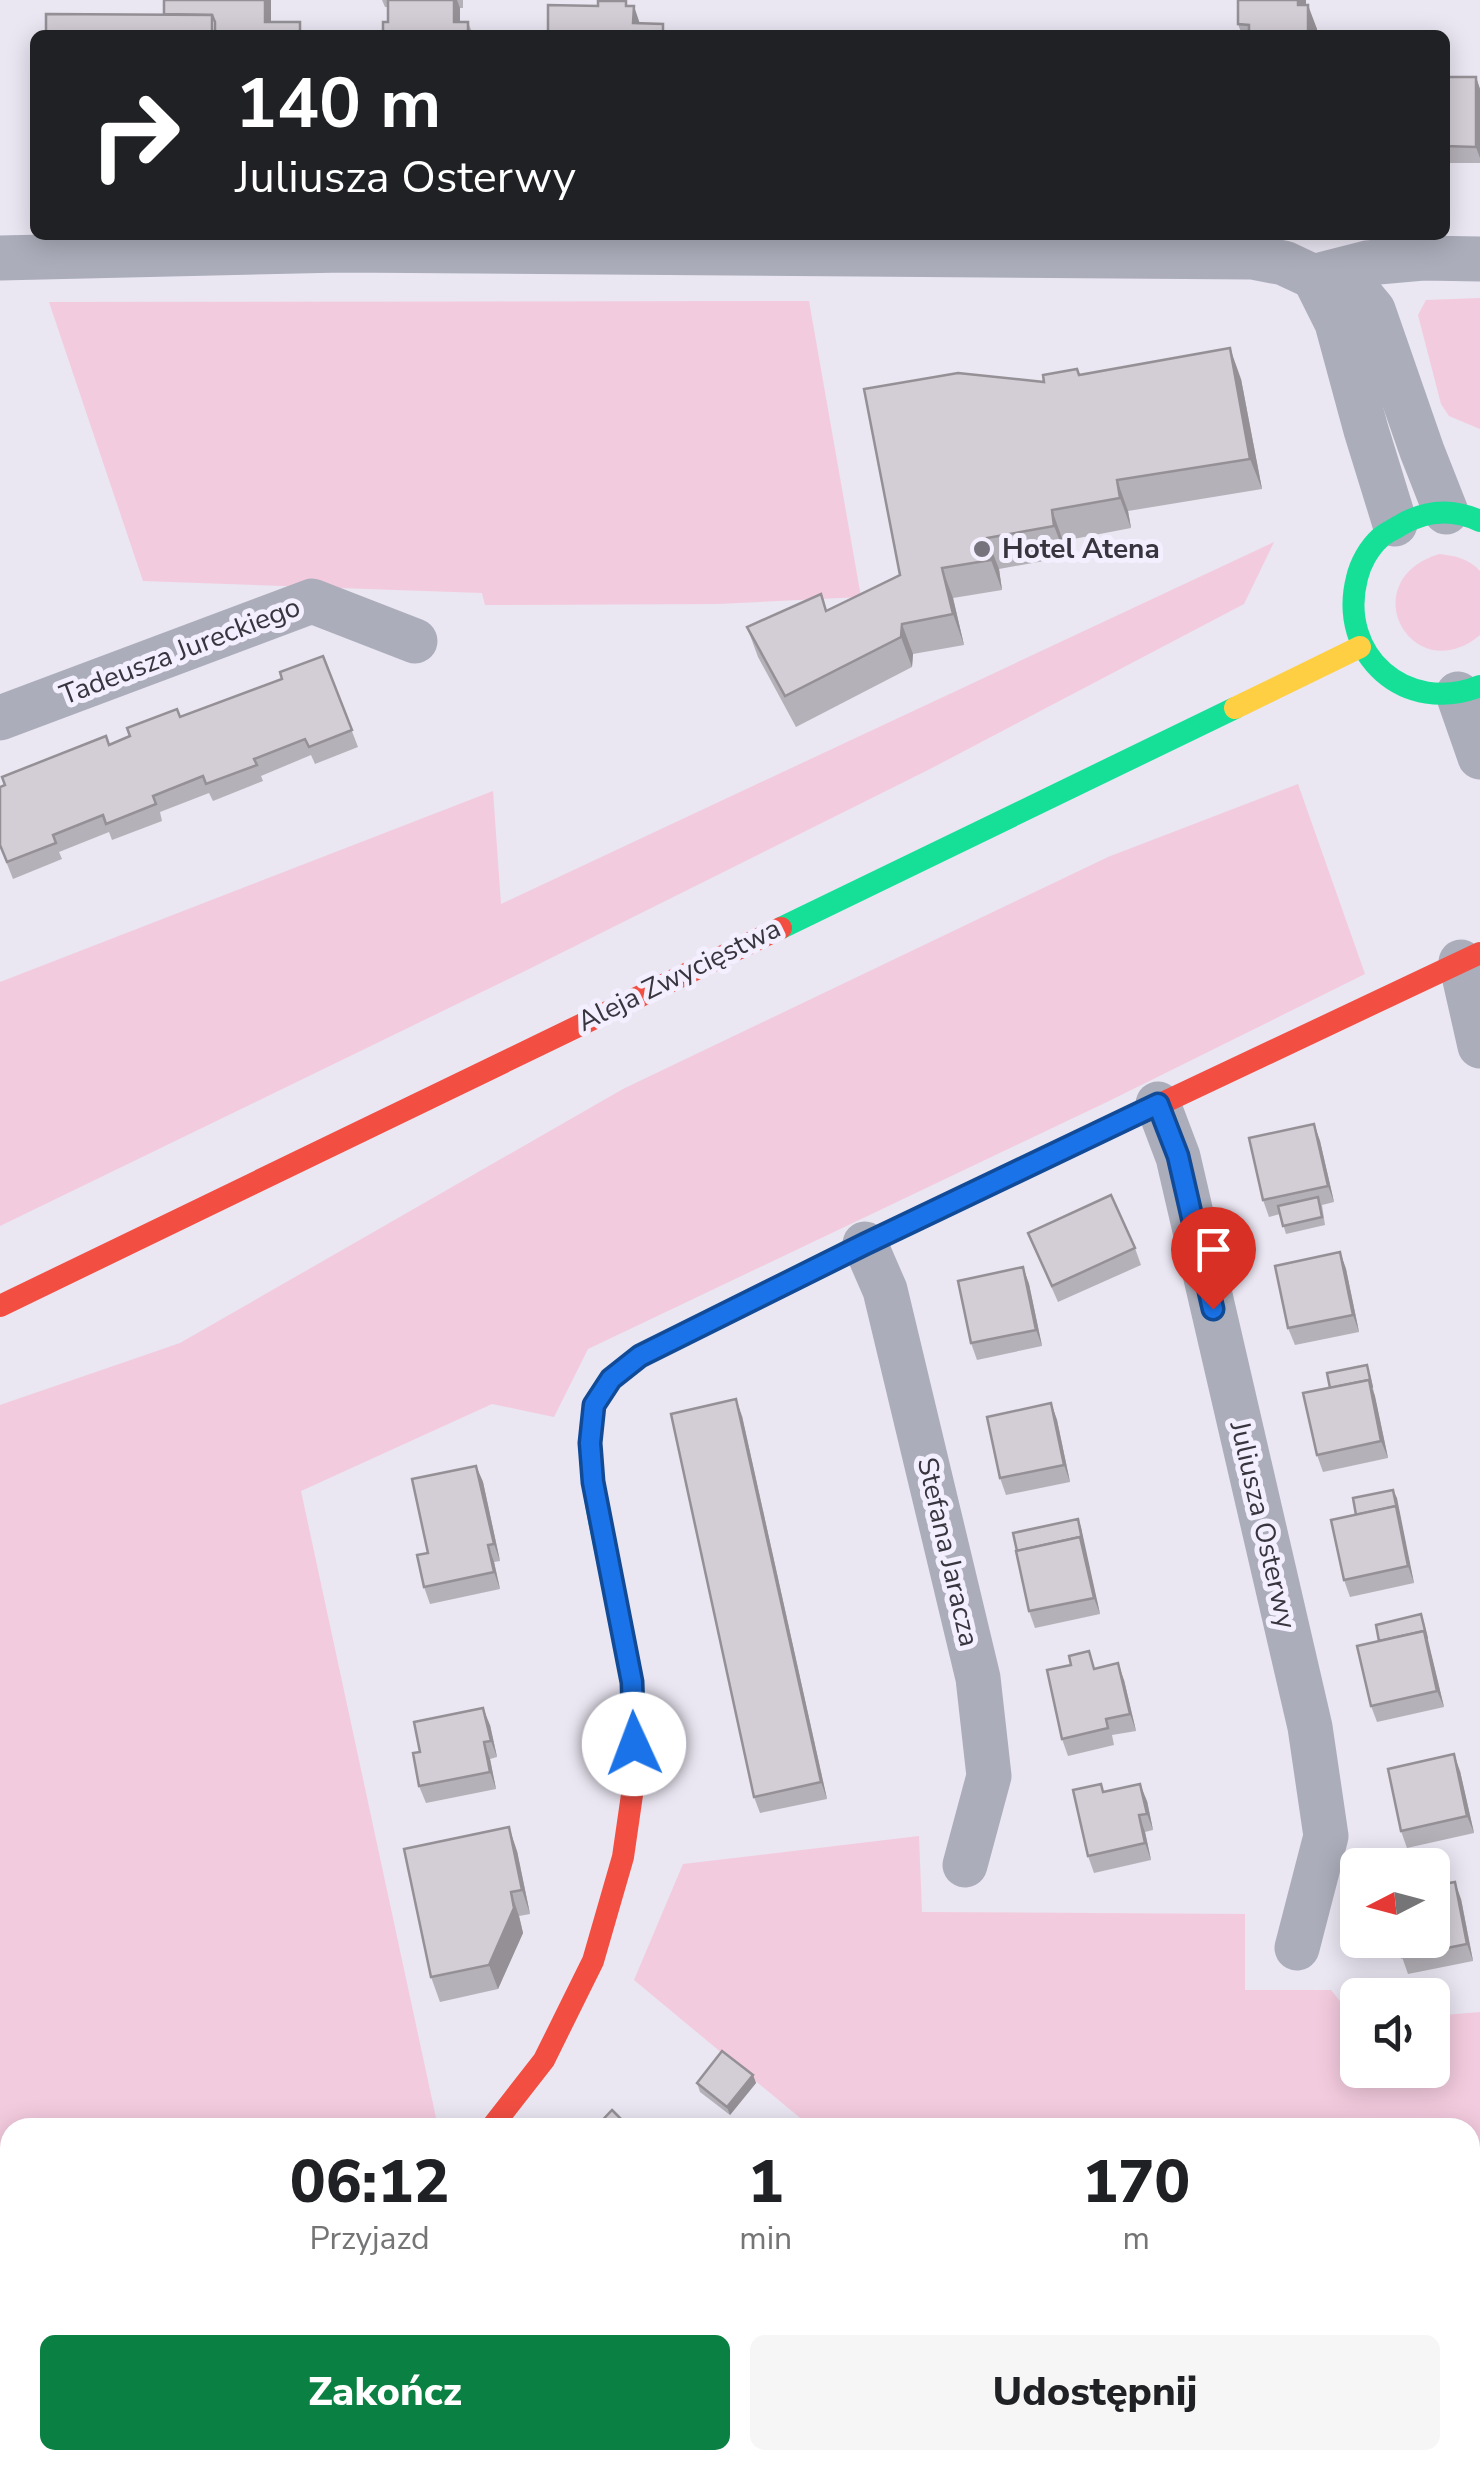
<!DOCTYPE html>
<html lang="pl">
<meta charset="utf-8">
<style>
body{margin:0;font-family:"Nunito Sans",sans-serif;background:#f6f6f6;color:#202124;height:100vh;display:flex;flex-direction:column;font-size:38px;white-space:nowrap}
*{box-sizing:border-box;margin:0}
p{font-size:32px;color:#757577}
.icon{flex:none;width:55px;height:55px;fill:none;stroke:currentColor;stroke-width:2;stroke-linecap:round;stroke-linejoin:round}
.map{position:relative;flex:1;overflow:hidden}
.sheet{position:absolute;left:0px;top:2118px;width:1480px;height:352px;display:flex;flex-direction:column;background:#fff;border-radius:30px 30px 0 0;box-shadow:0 5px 25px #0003}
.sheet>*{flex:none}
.top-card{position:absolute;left:30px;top:30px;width:1420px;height:210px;border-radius:15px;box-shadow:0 5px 25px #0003;background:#202124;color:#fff;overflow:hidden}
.needle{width:65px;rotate:264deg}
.tools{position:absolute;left:1340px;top:1848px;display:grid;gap:20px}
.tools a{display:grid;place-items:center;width:110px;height:110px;border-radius:15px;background:#fff;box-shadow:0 5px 25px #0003;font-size:50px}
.pin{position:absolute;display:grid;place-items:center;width:85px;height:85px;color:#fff;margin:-102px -42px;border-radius:50% 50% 50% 0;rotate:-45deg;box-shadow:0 0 10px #0007}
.pin .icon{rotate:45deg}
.me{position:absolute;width:110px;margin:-55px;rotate:358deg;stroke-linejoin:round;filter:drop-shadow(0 0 8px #0008)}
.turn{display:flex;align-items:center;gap:35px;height:210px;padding:0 40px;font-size:45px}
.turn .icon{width:130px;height:130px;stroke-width:2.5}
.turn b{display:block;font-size:70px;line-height:85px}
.eta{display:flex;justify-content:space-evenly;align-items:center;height:170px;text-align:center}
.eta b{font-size:60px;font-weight:800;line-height:70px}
.primary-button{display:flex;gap:20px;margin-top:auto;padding:20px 40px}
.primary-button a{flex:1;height:115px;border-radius:15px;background:#0b8043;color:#fff;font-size:40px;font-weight:800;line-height:115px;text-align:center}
.primary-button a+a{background:#f6f6f6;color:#202124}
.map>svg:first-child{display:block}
.green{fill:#f3cbde}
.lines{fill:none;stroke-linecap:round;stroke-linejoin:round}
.street{stroke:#abadba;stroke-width:45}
.fast{stroke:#16e098;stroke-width:22}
.slow{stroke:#ffcf43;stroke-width:22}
.jam{stroke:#f24e42;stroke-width:22}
.wall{fill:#b5b1b8}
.shaded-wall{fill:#949096}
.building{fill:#d3ced6;stroke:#949096;stroke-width:2.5}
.route-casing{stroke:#114b97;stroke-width:25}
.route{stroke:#1a73e8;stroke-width:18}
.poi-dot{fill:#76737d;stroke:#f4effe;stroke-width:4}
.labels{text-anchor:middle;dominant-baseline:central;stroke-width:10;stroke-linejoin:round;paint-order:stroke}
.poi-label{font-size:28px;font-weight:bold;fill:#38353e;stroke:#f4effe;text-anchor:start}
.street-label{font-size:28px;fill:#38353e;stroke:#f4effe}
</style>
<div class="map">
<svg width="1480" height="2468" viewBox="0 0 1480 2468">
<rect width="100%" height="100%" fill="#eae6f2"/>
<g class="green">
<polygon points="1480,298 1480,429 1449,416 1441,404 1418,315 1426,300"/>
<polygon points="809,301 861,597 718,604 485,605 482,593 143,581 49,302"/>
<polygon points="1274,542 1244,604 930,769 523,972 0,1226 0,982 493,791 501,904"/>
<path d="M1439,554C1455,556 1468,558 1480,571V635C1413,691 1351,582 1439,554Z"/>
<polygon points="1298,784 1365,974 1109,1101 588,1349 554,1417 492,1404 301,1491 438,2127 10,2128 10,2352 0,2343 0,1405 180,1343 623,1089 1108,857"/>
<polygon points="919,1836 922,1912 1245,1914 1245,1990 1331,1990 1357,2022 1358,2070 1432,2070 1433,2016 1480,2012 1480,2344 1470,2340 1470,2128 811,2127 634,1980 683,1864"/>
</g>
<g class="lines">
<g class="street">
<polyline points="0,258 342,250 1252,257 1284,263 1314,277 1354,287 1373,310 1422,451 1446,512"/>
<polyline points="1316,276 1367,263 1423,258 1480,259"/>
<polyline points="1314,277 1337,323 1366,430 1395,524"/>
<polyline points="1458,694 1480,757"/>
<polyline points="0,718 312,601 415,641"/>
<polyline points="1461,962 1480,1046"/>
<polyline points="1158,1104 1178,1157 1310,1727 1326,1836 1297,1948"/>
<polyline points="865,1244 885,1290 978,1678 989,1776 965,1865"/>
<polyline points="1470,2415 1476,2398"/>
<polyline points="186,2468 194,2460"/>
<polyline points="617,2468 625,2460"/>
<polyline points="1053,2468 1060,2460"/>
<polyline points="1452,2468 1454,2460"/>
</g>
<g class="fast">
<path d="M1480,521C1452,508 1425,510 1399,526C1393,530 1385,533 1380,538C1369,548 1360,564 1357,578C1337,655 1406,716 1480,686"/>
<polyline points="781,928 1235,708"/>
<path d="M616,1601C606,1547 580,1460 594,1408C600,1385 623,1370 640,1356L865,1244L1044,1159"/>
</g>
<polyline class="slow" points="1235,708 1360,647"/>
<g class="jam">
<polyline points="1044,1159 1480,953"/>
<polyline points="0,1306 781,928"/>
<polyline points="491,2128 544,2060 593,1961 623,1857 635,1774 632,1682 616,1601"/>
</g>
</g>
<g class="wall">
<polygon points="382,0 463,0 463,8 460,8 460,22 468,22 473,35 383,35 388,22 388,7 385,7"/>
<polygon points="1306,5 1317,29 1317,33 1320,35 1242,35 1238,24"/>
<polygon points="1445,77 1476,77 1480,89 1480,163 1446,163"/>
<polygon points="1079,375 1241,379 1262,489 1128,511 1131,528 1063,541 1066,557 999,569 1002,590 953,598 964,645 913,654 912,667 796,727 758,657 747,627 827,611 900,575 1044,382"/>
<polygon points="323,656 358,747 315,764 311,755 261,776 263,781 213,801 209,793 160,812 162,821 112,840 109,832 59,852 62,859 13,879 0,846 109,745 282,679"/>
<polygon points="1314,1124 1320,1141 1334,1202 1322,1205 1325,1225 1286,1234 1280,1214 1269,1217 1263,1200"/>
<polygon points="1028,1233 1135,1248 1141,1265 1058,1302"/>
<polygon points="1340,1252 1346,1269 1359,1332 1295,1345 1288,1328"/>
<polygon points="1023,1267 1029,1284 1042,1346 977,1360 971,1343"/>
<polygon points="1370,1374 1388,1458 1323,1472 1317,1455 1330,1388"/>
<polygon points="1051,1403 1057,1420 1070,1482 1006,1495 1000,1478"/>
<polygon points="742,1416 827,1799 760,1813 754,1797"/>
<polygon points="476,1466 483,1482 500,1561 494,1562 500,1589 430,1604 424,1587 428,1553"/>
<polygon points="1393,1490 1414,1583 1350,1597 1344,1580"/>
<polygon points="1078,1519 1100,1614 1035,1628 1029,1611"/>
<polygon points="1421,1614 1444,1707 1377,1722 1371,1706 1379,1641"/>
<polygon points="1096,1668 1124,1680 1136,1731 1112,1735 1114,1745 1068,1756 1062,1739"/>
<polygon points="490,1725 497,1757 490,1759 496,1789 426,1803 419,1786 420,1752"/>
<polygon points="1460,1771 1474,1833 1407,1848 1401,1831"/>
<polygon points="1104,1792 1147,1801 1153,1830 1145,1832 1151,1860 1094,1873 1088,1856"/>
<polygon points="517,1851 530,1914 519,1916 523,1933 498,1989 440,2002 431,1977"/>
<polygon points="1461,1899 1473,1961 1408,1974 1402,1957"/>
<polygon points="753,2075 756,2083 730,2115 700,2092 697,2083"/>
</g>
<g class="shaded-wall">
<polygon points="265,0 271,0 271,35 265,22"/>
<polygon points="454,0 457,0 460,8 460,35 454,22"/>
<polygon points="1298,0 1306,0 1306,30 1298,5"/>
<polygon points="626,1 633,21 634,6 642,30 637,35"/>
<polygon points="1308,5 1317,29 1317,35 1308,35"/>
<polygon points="1476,77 1480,89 1480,158 1476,147"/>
<polygon points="1230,348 1241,379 1262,489 1250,459"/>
<polygon points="1117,480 1128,511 1131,528 1120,498"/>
<polygon points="1052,510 1063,541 1066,557 1054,526"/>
<polygon points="987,538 999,569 1002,590 991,560"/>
<polygon points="942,568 953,598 964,645 953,614"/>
<polygon points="902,624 913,654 912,667 901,637"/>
<polygon points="1314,1124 1320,1141 1334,1202 1328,1186"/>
<polygon points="1340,1252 1346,1269 1359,1332 1353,1315"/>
<polygon points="1023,1267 1029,1284 1042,1346 1036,1330"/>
<polygon points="1369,1380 1375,1396 1388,1458 1381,1441"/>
<polygon points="736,1399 742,1416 827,1799 821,1782"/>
<polygon points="1051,1403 1057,1420 1070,1482 1064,1465"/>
<polygon points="476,1466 483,1482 500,1561 494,1544"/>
<polygon points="1393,1490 1397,1498 1414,1583 1408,1566"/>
<polygon points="1078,1519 1081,1527 1100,1614 1094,1598 1080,1537"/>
<polygon points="488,1545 494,1562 500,1589 494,1572"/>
<polygon points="1421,1614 1424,1623 1444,1707 1437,1691"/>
<polygon points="1118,1663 1124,1680 1136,1731 1130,1714"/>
<polygon points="483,1708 490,1725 497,1757 491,1741"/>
<polygon points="484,1742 490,1759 496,1789 490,1772"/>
<polygon points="1454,1754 1460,1771 1474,1833 1467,1816"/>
<polygon points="1140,1784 1147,1801 1153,1830 1147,1814"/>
<polygon points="1139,1815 1145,1832 1151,1860 1145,1843"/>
<polygon points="509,1827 517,1851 530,1914 522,1890"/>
<polygon points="1455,1882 1461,1899 1473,1961 1467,1944"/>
<polygon points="511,1892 519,1916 523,1933 498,1989 489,1965"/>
<polygon points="753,2075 756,2083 730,2115 727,2107"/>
<polygon points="10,2426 10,2449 0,2460 0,2437"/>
<polygon points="800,2460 805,2460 808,2468 792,2468"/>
<polygon points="831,2460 842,2460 835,2468 824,2468"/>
<polygon points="1233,2460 1255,2460 1247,2468 1225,2468"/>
</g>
<g class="building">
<polygon points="164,0 265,0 265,22 300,22 300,35 215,35 215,22 212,15 164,14"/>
<polygon points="388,0 454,0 454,22 468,22 468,35 383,35 383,22 388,22"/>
<polygon points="1238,0 1298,0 1298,5 1308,5 1308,34 1319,33 1319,35 1249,35 1249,25 1238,24"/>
<polygon points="598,1 626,1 626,6 634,6 633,23 663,24 663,35 548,35 548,5 598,6"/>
<polygon points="46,14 212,15 212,35 46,35"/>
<polygon points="1445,77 1476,77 1476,147 1445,146"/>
<polygon points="1230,348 1250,459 1117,480 1120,498 1052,510 1054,526 987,538 991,560 942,568 953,614 902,624 901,637 785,696 747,627 821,594 826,611 900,575 864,389 958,373 1044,382 1043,375 1077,369 1079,375"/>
<polygon points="323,656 352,730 309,747 305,739 254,759 257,765 206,784 203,776 153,796 156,804 106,824 103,815 53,835 56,843 7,862 0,845 0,787 5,785 2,777 106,736 109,745 130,736 127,728 177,709 180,717 282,679 280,672"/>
<polygon points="1314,1124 1328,1186 1263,1200 1249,1138"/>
<polygon points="1111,1195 1135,1248 1052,1286 1028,1233"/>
<polygon points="1318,1197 1322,1217 1283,1226 1278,1206"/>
<polygon points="1340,1252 1353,1315 1288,1328 1275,1266"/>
<polygon points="1023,1267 1036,1330 971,1343 958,1281"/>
<polygon points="1367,1365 1372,1388 1369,1380 1330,1388 1327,1373"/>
<polygon points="1369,1380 1381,1441 1317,1455 1303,1393"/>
<polygon points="736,1399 821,1782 754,1797 671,1414"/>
<polygon points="1051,1403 1064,1465 1000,1478 987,1417"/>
<polygon points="476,1466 494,1544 488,1545 494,1572 424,1587 417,1555 428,1553 412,1479"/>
<polygon points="1393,1490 1398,1514 1396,1506 1356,1515 1353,1498"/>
<polygon points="1396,1506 1408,1566 1344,1580 1331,1520"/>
<polygon points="1078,1519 1083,1545 1080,1537 1017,1551 1013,1533"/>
<polygon points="1080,1537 1094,1598 1029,1611 1016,1551"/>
<polygon points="1421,1614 1427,1639 1424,1631 1379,1641 1376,1625"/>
<polygon points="1424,1631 1437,1691 1371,1706 1357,1646"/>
<polygon points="1089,1651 1094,1669 1118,1663 1130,1714 1106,1719 1108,1728 1062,1739 1047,1670 1071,1665 1069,1656"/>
<polygon points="483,1708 491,1741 484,1742 490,1772 419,1786 413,1753 420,1752 414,1722"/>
<polygon points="1454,1754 1467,1816 1401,1831 1388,1769"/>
<polygon points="1101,1784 1103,1792 1140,1784 1147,1814 1139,1815 1145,1843 1088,1856 1073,1790"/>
<polygon points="509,1827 522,1890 511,1892 514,1908 489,1965 431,1977 404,1849"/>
<polygon points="1455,1882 1467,1944 1402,1957 1399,1940 1432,1940 1432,1886"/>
<polygon points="722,2051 753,2075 727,2107 697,2083"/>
<polygon points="612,2110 630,2128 595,2128"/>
<polygon points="0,2395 10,2405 10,2426 0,2437"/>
<polygon points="279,2460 333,2460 342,2468 272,2468"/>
<polygon points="333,2460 361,2460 370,2468 342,2468"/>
<polygon points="707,2460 800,2460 792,2468 700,2468"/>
<polygon points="805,2460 831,2460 824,2468 812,2468"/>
<polygon points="1140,2460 1233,2460 1225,2468 1133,2468"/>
</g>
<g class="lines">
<defs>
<polyline id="route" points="634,1744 632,1682 593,1482 590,1443 594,1405 611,1379 640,1356 865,1244 1158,1104 1178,1156 1213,1309"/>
</defs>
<use href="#route" class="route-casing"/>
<use href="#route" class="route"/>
</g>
<circle class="poi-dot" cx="982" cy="549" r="10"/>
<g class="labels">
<g class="poi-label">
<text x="1002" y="549">Hotel Atena</text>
</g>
<g class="street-label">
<text transform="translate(180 651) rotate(-21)">Tadeusza Jureckiego</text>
<text transform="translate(679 975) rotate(-26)">Aleja Zwycięstwa</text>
<text transform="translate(1263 1525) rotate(77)">Juliusza Osterwy</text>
<text transform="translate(948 1552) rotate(77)">Stefana Jaracza</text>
</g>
</g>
</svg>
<div class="tools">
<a><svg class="needle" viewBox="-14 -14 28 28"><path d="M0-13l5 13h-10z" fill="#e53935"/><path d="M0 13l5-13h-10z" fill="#757577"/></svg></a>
<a><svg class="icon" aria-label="sound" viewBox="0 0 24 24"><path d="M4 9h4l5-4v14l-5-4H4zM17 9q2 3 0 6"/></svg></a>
</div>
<div class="pin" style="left:1213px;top:1309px;background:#d93025"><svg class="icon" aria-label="arrive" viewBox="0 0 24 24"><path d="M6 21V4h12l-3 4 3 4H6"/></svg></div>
<svg class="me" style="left:634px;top:1744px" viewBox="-20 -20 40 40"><circle r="19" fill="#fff"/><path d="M0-13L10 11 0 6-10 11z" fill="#1a73e8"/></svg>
<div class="top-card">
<div class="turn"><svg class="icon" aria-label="right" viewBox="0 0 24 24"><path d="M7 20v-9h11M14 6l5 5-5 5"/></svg><div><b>140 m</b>Juliusza Osterwy</div></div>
</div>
<section class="sheet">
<div class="eta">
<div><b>06:12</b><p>Przyjazd</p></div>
<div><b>1</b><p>min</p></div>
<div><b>170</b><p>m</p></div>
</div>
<div class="primary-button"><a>Zakończ</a><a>Udostępnij</a></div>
</section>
</div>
